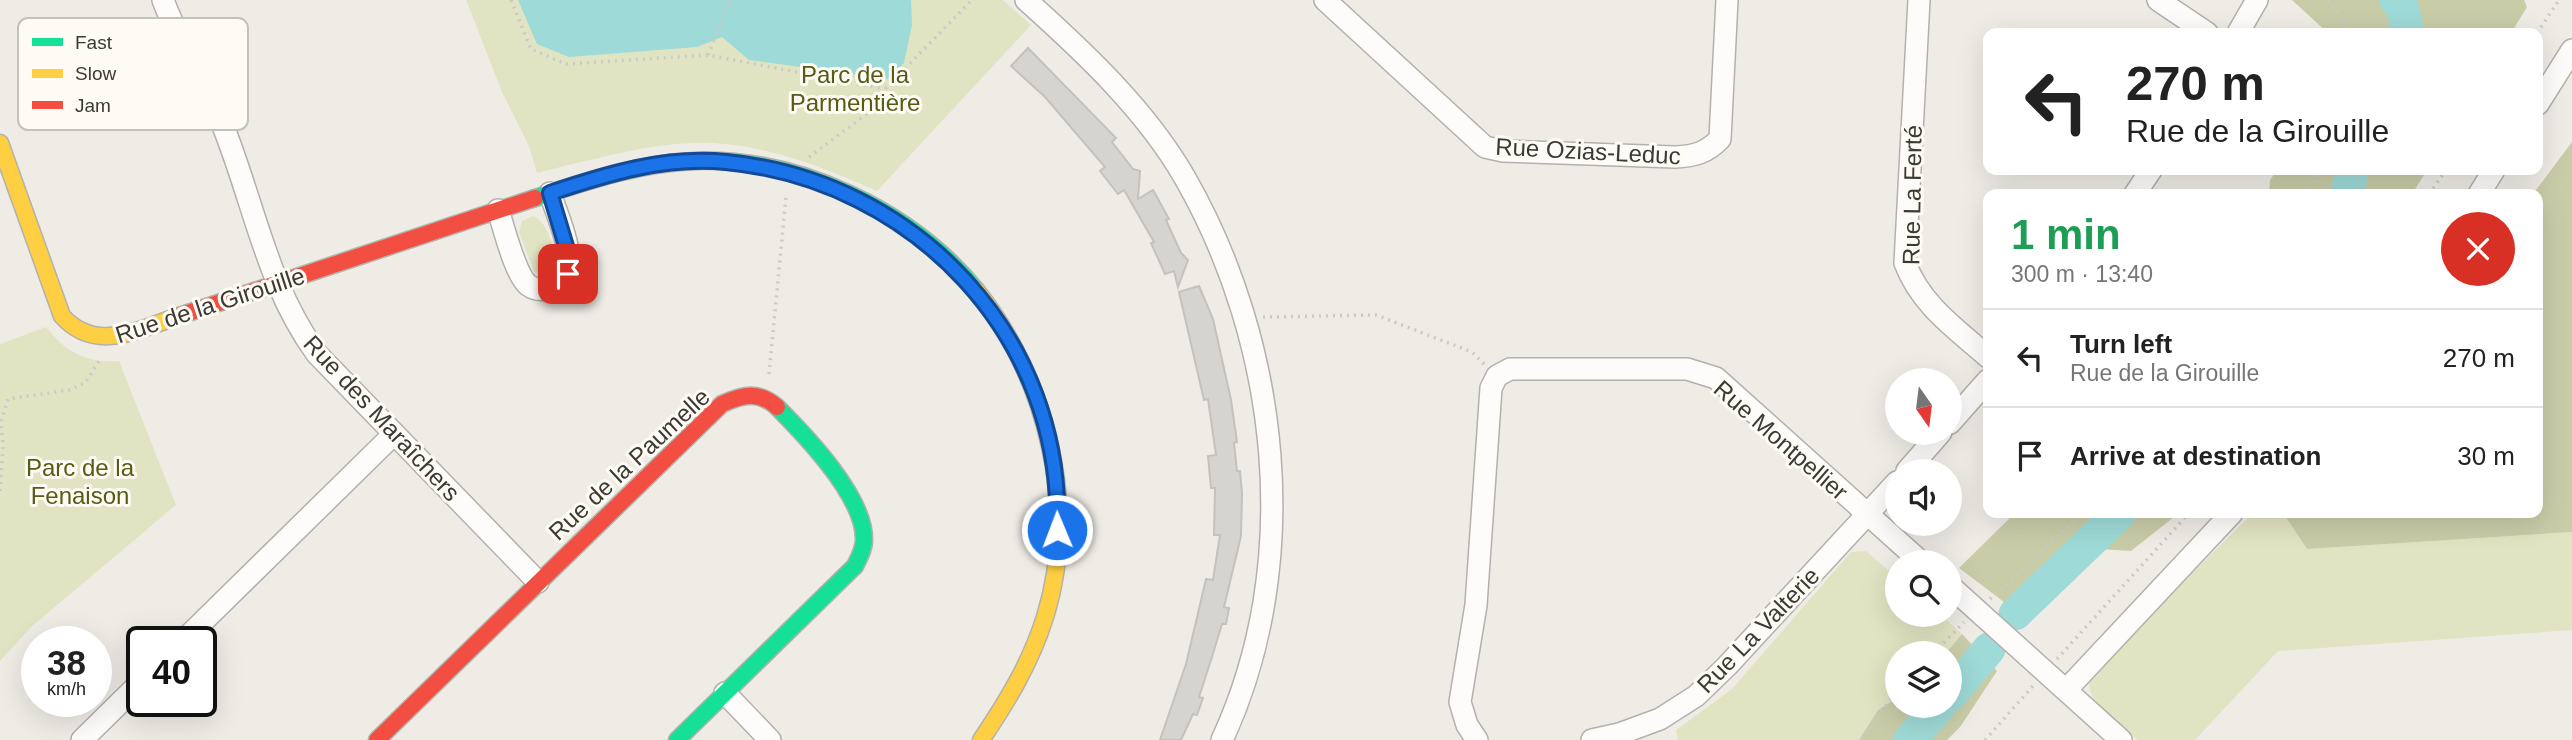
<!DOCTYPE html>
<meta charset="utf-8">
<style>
body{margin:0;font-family:Arial,sans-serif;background:#f6f6f6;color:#222;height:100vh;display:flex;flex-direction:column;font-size:26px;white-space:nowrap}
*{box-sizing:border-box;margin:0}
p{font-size:23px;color:#767676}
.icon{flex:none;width:38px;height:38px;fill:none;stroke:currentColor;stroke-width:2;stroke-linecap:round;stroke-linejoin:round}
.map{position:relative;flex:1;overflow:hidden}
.drawer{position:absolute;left:1983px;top:189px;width:560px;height:329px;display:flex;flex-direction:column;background:#fff;border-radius:14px;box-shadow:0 7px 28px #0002}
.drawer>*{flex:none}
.banner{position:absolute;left:1983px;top:28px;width:560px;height:147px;border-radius:14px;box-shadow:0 7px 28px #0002;background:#fff;color:#222;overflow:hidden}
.needle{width:46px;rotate:166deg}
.tools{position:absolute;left:1885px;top:368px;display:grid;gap:14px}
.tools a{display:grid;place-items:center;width:77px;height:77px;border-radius:50%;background:#fff;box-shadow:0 7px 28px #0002;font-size:35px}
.speed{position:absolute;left:21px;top:626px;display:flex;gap:14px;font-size:35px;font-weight:700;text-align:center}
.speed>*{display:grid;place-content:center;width:91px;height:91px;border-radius:50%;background:#fff;box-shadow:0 7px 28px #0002;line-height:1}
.speed small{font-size:18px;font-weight:400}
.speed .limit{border:4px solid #111;border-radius:10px;background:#fff;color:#111}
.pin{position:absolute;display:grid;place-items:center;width:60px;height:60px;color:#fff;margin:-30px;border-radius:14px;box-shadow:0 4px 10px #0006}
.me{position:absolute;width:77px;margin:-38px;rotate:359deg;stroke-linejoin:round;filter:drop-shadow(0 0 5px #0008)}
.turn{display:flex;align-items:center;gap:24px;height:147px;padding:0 28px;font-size:32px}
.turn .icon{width:91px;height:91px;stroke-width:2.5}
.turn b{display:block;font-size:49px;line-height:60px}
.round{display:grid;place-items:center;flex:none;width:74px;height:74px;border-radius:37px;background:#f6f6f6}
.headline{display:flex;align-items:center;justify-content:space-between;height:119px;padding:0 28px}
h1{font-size:42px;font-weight:700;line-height:52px;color:#1e9e55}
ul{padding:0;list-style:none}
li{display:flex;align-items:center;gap:21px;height:98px;padding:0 28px;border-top:2px solid #e0e0e0}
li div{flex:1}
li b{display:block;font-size:26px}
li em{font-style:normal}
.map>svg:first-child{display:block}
.green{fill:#e1e4c2}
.forest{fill:#c8cca7}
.water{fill:#9edad7}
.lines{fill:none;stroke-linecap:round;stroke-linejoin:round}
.river{stroke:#9edad7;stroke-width:33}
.building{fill:#d6d4cf;stroke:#c4c2bd;stroke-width:2}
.street-casing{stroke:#b3b1ac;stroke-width:24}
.fast-casing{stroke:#b3b1ac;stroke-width:19}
.slow-casing{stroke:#b3b1ac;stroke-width:19}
.jam-casing{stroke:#b3b1ac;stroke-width:19}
.path{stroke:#cccac9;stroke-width:3.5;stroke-dasharray:2 5;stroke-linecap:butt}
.street{stroke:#fdfcfb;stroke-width:21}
.fast{stroke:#16e098;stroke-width:16}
.slow{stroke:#ffcf43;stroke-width:16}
.jam{stroke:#f24e42;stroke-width:16}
.route-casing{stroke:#114b97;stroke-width:18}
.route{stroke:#1a73e8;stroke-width:12}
.labels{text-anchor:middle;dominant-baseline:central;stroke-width:6;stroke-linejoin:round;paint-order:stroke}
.park-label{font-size:24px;fill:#555c15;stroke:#fefbf4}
.street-label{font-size:24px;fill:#3c3a35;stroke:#fefbf4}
.key{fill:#fefbf4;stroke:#c4c1bb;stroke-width:2}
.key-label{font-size:19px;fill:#3c3a35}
</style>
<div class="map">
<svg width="2572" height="740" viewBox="0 0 2572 740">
<rect width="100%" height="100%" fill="#efece6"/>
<g class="green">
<path d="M466,0H1003L1031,25L877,191C824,167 770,146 712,143C653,141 593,160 537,173L529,146L502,92Z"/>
<path d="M533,216C547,220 557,254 555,267L545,275L534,272L519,232L522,221Z"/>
<path d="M46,327C67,353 86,363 119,361L176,505L31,627L0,661V344Z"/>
<path d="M2253,513H2283L2307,549L2572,532V630L2278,651L2195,740H2138C2119,723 2080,701 2091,672Z"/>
<polygon points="1866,551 1897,578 1897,614 1940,614 1962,634 1946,653 1897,653 1897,698 1878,710 1859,740 1678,740 1676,730 1732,689 1851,552"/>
</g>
<g class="forest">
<polygon points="2292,0 2524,0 2527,7 2511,33 2328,33"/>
<polygon points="2572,142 2572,532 2307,549 2283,513 2538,513 2538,194 2533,194"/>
<polygon points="2277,170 2427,170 2412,194 2269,194 2270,180"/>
<polygon points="2015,513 2179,513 2131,551 2083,548 2012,608 1959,568"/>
<polygon points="1962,634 1997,671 1960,727 1947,740 1859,740 1878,710 1897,698 1897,705 1950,705 1950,653 1946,653"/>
</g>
<polygon class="water" points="518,0 911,0 912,25 904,63 888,79 749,60 722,37 697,47 569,57 537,44"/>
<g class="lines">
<g class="river">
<polyline points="2396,0 2402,7 2408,33"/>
<polyline points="2346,194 2353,170"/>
<polyline points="2015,614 2120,513"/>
<polyline points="1950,695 1989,649"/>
<polyline points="1910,740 1940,705"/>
</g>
</g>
<g class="building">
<polygon points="1028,48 1116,138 1112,142 1133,169 1140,171 1138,199 1153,190 1169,219 1166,220 1181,253 1188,260 1178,287 1174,271 1165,274 1151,243 1154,242 1124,190 1118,194 1100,171 1105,167 1045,97 1011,66"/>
<polygon points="1199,286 1213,319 1231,400 1237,442 1234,443 1237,471 1240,471 1242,493 1241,536 1224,607 1229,608 1226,624 1222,624 1211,660 1199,697 1203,698 1197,715 1193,714 1181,740 1160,740 1186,664 1206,579 1213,580 1220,535 1214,535 1215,488 1211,488 1208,456 1216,455 1208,399 1204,400 1179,292"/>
</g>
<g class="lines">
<defs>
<g id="street">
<path d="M163,0C179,44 206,83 223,126C254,203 267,286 317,354L538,582"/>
<path d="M1026,0C1084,52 1146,110 1185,178C1280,344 1304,564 1222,740"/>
<path d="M1325,0L1485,147L1503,151L1675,157C1695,156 1706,153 1720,139L1727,0"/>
<path d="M1919,0L1905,263C1921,305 1955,328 1988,357"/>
<polyline points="2158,0 2207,33"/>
<polyline points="2238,33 2257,0"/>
<polyline points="2538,104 2572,50"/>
<polyline points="2135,194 2151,170"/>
<polyline points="2479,194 2494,170"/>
<path d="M498,210C504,228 515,274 528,285C536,291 546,290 554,287C586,272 557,217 550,193"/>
<polyline points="1950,423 1988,380"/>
<polyline points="1907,471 1941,432"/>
<polyline points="1950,586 2121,740"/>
<polyline points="182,642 394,434"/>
<polyline points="2067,689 2232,513"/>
<polyline points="725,693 770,740"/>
<polyline points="82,740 142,681"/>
<polyline points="1477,740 1467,725 1460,702 1476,605 1491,388 1497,376 1510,369 1687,369 1716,378 1921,562"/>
<polyline points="1592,740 1619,734 1660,719 1696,696 1727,666 1897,482"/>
</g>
<g id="fast">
<path d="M535,198C587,181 639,163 695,161C798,157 911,210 976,290"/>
<path d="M677,740L855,566C859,558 864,549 864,540C865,497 806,436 777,407"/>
</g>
<g id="slow">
<path d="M0,143L62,316C96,354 139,329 179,316"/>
<path d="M976,290C1047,378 1079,508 1045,617C1031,662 1007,702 981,740"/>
</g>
<g id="jam">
<polyline points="179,316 535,198"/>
<path d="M377,740L722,404C744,394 759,391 777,407"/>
</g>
</defs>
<use href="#street" class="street-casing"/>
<use href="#fast" class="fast-casing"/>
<use href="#slow" class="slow-casing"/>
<use href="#jam" class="jam-casing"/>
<g class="path">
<polyline points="511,0 531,49 566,64 708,55 885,89"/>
<polyline points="2328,0 2353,33"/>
<polyline points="2537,33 2559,0"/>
<polyline points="708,55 730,0"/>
<polyline points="809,157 879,105 885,89 972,0"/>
<polyline points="2305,194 2321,170"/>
<polyline points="2429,194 2446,170"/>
<polyline points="1263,317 1376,315 1472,352 1485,365"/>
<polyline points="769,374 786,197"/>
<polyline points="0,491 3,446 1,422 8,399 69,390 85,383 99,361"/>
<polyline points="1990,599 2083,513"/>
<polyline points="1934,653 1964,622"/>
<polyline points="2057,659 2189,513"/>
<polyline points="1861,740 1877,715 1897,693"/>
<polyline points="1985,740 2033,686"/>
</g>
<use href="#street" class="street"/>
<use href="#fast" class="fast"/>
<use href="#slow" class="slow"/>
<use href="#jam" class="jam"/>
</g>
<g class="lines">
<defs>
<path id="route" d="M568,274L569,256L550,193C607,174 665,156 726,162C915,180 1065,338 1057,530"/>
</defs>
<use href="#route" class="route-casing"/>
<use href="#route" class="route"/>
</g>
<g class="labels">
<g class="park-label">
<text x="855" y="74">Parc de la<tspan x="855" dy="28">Parmentière</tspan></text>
<text x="80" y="467">Parc de la<tspan x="80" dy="28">Fenaison</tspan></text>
</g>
<g class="street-label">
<text transform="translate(1588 151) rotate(3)">Rue Ozias-Leduc</text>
<text transform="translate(1912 195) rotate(-89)">Rue La Ferté</text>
<text transform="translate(210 305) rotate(-18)">Rue de la Girouille</text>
<text transform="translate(382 418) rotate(47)">Rue des Maraîchers</text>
<text transform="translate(1781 440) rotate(41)">Rue Montpellier</text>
<text transform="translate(629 464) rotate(-43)">Rue de la Paumelle</text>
<text transform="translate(1758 630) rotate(-46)">Rue La Valterie</text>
</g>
</g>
<rect x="18" y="18" width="230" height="112" rx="10" class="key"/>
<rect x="32" y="38" width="31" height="8" fill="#16e098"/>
<rect x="32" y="69" width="31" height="9" fill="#ffcf43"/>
<rect x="32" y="101" width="31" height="8" fill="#f24e42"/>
<g class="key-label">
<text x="75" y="49">Fast</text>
<text x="75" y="80">Slow</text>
<text x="75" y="112">Jam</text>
</g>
</svg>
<div class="tools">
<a><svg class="needle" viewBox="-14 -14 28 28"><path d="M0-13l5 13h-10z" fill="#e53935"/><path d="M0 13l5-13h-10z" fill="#767676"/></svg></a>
<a><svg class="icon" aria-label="sound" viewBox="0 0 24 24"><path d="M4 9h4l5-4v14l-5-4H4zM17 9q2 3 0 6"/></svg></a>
<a><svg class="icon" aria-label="search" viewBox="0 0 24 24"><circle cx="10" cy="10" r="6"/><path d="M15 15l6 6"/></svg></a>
<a><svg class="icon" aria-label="layers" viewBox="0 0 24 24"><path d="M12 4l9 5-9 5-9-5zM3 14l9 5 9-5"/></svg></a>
</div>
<div class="speed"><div>38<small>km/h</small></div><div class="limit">40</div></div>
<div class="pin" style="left:568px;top:274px;background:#d93025"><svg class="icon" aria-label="arrive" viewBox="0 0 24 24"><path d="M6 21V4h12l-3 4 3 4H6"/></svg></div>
<svg class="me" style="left:1057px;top:530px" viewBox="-20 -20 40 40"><circle r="17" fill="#1a73e8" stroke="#fff" stroke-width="3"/><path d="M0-11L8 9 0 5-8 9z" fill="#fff"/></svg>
<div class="banner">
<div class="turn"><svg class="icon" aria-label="left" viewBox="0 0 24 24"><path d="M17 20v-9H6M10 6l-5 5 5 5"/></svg><div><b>270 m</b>Rue de la Girouille</div></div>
</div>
<section class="drawer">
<div class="headline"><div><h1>1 min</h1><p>300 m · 13:40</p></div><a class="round" style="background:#d93025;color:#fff"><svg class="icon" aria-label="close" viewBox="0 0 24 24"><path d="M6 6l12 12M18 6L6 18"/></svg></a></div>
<ul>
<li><svg class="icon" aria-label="left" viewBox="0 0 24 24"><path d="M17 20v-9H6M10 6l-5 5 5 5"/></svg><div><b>Turn left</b><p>Rue de la Girouille</p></div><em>270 m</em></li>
<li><svg class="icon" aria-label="arrive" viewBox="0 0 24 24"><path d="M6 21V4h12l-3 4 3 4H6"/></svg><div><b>Arrive at destination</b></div><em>30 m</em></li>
</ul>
</section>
</div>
